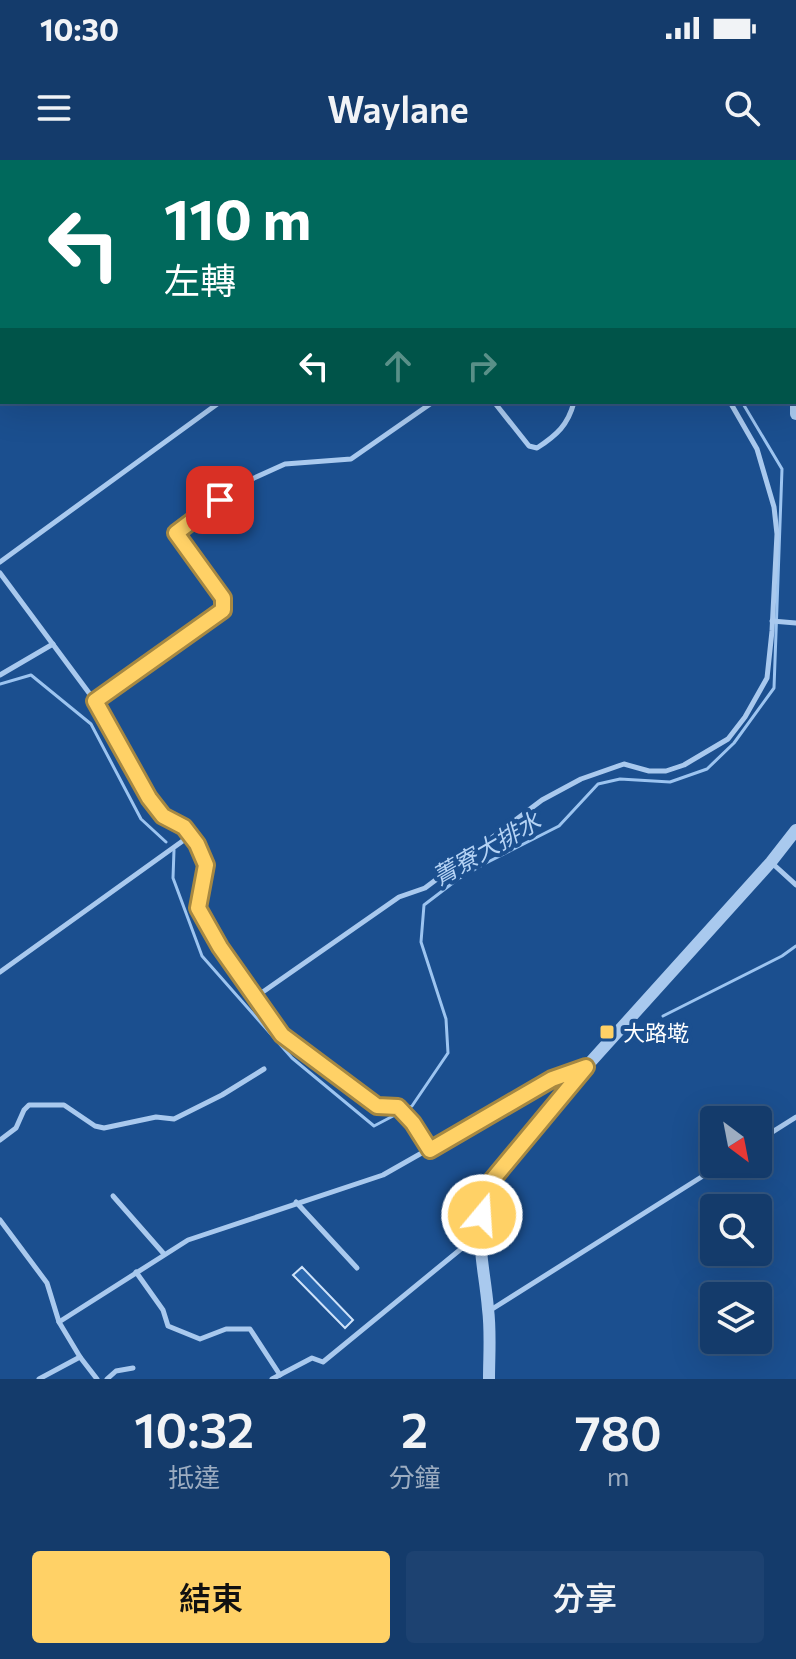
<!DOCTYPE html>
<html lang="zh-TW">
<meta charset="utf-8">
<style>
body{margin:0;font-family:Commissioner,"Noto Sans TC",sans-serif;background:#1d4271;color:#f1f3f6;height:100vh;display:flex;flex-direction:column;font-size:30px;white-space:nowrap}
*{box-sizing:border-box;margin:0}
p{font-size:26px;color:#9dadc1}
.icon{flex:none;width:44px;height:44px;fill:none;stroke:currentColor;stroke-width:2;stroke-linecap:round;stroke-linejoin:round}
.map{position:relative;height:1219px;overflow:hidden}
.details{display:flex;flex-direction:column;background:#143b6b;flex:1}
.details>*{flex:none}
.guide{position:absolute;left:0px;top:0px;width:796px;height:244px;box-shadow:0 8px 32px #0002,0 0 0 2px #33557e;background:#00695c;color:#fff;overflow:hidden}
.needle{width:52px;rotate:148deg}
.tools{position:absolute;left:700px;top:946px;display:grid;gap:16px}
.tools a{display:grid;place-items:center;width:72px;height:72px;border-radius:8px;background:#143b6b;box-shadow:0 8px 32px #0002,0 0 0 2px #33557e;font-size:40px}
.pin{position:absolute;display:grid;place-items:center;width:68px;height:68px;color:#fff;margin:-34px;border-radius:16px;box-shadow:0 4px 12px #0006}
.me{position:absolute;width:88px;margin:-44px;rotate:18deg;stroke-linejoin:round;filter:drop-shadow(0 0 6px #0008)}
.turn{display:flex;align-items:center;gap:28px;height:168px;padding:0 32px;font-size:36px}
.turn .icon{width:104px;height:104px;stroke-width:2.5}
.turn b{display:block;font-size:56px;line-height:68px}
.lanes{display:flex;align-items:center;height:76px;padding:0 32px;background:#0003;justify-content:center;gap:40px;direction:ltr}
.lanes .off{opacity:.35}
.eta{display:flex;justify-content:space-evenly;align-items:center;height:136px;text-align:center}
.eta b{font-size:48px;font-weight:600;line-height:56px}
.cta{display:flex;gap:16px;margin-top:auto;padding:16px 32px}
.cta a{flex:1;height:92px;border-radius:8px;background:#ffd166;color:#111;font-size:32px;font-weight:600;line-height:92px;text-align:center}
.cta a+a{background:#1d4271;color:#f1f3f6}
.status{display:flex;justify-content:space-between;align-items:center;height:56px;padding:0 40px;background:#143b6b;direction:ltr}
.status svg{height:22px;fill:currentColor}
header{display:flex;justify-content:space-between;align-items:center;height:104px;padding:0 32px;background:#143b6b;font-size:36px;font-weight:600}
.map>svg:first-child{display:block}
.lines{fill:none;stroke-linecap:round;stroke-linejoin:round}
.stream{stroke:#9cc4f0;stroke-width:3}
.building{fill:#2a66ad;stroke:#cfe3fa;stroke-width:2}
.service{stroke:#a9c9ee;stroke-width:5}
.tertiary{stroke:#a9c9ee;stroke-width:12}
.route-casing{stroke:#a68842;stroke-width:20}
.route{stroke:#ffd166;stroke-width:14}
.poi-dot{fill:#ffd166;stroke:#1b4f8f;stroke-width:3}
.labels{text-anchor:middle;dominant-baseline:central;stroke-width:8;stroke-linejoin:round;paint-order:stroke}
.poi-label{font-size:22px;fill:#fff;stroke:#1b4f8f;text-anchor:start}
.water-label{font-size:24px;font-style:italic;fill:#b5d3f5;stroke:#1b4f8f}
</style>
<div class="status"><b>10:30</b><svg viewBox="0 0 49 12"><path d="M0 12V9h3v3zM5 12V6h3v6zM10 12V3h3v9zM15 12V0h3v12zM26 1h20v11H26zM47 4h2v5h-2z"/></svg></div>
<header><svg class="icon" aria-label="menu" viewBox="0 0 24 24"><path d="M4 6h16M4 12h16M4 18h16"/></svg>Waylane<svg class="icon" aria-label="search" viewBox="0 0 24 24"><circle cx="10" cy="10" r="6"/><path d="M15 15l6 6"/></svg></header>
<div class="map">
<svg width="796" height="1219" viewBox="0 0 796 1219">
<rect width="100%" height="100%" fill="#1b4f8f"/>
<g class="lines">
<g class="stream">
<polyline points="591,2 592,0"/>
<polyline points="0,524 31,515 91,564 141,659 166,682"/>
<polyline points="174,690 173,718 202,796 292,898 374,966 412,946 448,893 446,859 421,782 424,745 458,719 486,703 559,666 598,624 620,619 670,622 707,609 734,583 774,528 782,309 742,242"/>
<polyline points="663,856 782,796 796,786"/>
</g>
</g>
<g class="building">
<polygon points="498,1039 518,1056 509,1065 505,1062 500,1068 491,1060 493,1045"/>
<polygon points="302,1107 353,1160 345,1168 293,1115"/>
</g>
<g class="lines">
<g class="service">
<polyline points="265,2 268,0"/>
<polyline points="335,2 336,0"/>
<polyline points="0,194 2,192"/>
<path d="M494,242L529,286L537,288C557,275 568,265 574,242"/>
<polyline points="0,402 220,242"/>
<polyline points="0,413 95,541 149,638 163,656 184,667 197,684 206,705 198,748 220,787 282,875 377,946 398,947 413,963 430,990"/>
<polyline points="772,461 796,463"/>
<polyline points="0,515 53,484"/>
<polyline points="95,541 223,450 223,438 176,373 241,324 285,304 351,299 433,242"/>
<polyline points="773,704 796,725"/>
<polyline points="0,812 191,675"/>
<polyline points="257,836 399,737 425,728 542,640 581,619 624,604 649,611 666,611 684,605 728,579 745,557 767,518 772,471 777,374 774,347 757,289 730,242"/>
<polyline points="0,980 16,968 24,950 29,945 64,945 95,966 104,968 156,957 174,959 222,935 264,909"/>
<polyline points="758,981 796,957"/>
<polyline points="113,1036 164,1094"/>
<polyline points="296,1042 357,1108"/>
<polyline points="0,1060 47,1123 59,1162"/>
<polyline points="136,1112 163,1150 168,1166 200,1179 226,1169 250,1169 280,1215"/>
<polyline points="489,1151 722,1004"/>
<polyline points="39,1219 80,1197"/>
<polyline points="97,1219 80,1197 59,1162 188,1080 383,1015 552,919 582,909"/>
<polyline points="107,1219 116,1211 133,1208"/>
<polyline points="272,1219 312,1198 323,1202 478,1075"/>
</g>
<g class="tertiary">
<polyline points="796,195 796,254"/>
<path d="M489,1219C489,1196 491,1172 488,1149C484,1100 470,1067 493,1019L586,907L771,702L796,670"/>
</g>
</g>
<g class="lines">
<defs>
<polyline id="route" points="220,340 176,373 223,438 223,450 95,541 149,638 163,656 184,667 197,684 206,705 198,748 220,787 282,875 377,946 398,947 413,963 430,990 552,919 586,907 493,1019 485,1035 482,1055"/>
</defs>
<use href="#route" class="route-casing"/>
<use href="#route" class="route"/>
</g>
<rect class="poi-dot" x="599" y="864" width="16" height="16" rx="4"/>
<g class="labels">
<g class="poi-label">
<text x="623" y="872">大路墘</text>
</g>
<g class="water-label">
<text transform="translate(486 688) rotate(-30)">菁寮大排水</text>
</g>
</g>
</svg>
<div class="tools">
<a><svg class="needle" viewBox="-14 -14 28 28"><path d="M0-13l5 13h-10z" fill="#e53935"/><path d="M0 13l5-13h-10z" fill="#9dadc1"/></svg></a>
<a><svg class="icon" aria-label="search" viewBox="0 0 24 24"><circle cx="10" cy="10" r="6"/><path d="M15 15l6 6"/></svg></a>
<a><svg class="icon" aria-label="layers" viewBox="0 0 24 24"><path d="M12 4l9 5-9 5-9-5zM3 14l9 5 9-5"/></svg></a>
</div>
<div class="pin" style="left:220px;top:340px;background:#d93025"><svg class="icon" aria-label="arrive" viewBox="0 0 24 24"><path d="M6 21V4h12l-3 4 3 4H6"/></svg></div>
<svg class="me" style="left:482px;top:1055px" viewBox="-20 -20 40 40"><circle r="17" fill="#ffd166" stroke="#fff" stroke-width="3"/><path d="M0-11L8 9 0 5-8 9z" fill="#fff"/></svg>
<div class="guide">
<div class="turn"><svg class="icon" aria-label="left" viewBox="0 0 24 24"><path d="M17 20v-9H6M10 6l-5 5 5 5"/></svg><div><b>110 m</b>左轉</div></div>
<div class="lanes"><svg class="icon" aria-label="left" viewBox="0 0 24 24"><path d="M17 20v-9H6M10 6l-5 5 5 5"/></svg><svg class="icon off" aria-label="ahead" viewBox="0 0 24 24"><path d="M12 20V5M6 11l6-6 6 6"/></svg><svg class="icon off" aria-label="right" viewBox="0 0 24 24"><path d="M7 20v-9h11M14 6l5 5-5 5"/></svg></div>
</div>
</div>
<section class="details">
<div class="eta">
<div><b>10:32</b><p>抵達</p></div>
<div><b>2</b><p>分鐘</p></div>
<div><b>780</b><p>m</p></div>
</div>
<div class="cta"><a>結束</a><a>分享</a></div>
</section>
